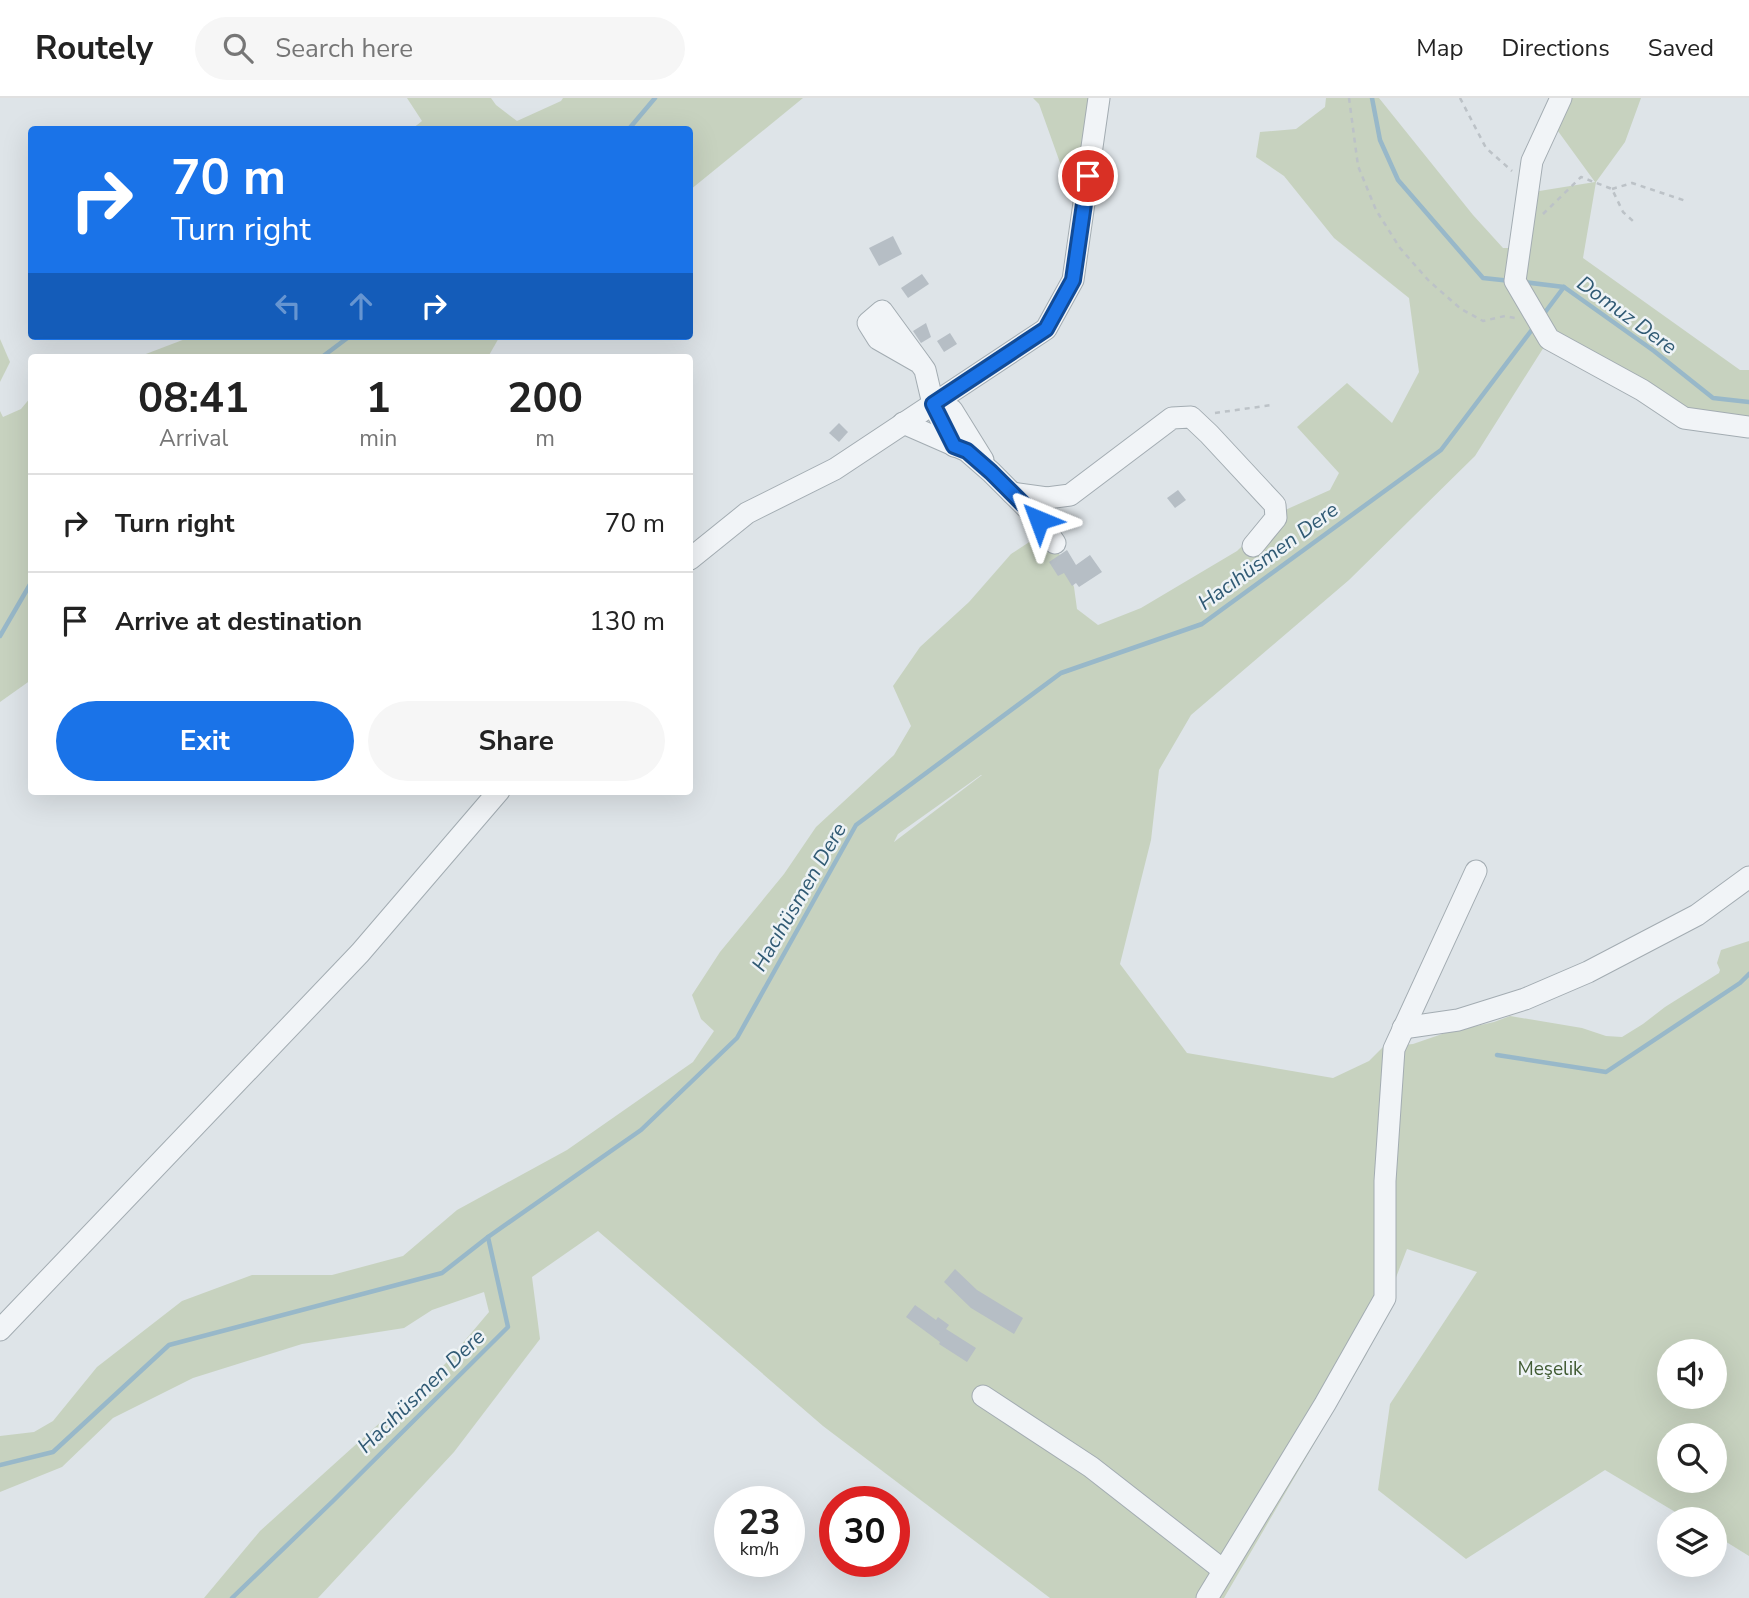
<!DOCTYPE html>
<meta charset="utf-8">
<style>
body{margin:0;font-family:"Nunito Sans",sans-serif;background:#f6f6f6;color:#222;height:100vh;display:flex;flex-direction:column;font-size:26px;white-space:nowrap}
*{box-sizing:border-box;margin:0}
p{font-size:23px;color:#767676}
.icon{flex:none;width:38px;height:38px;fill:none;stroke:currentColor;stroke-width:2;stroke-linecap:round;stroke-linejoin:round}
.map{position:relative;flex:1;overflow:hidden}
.sheet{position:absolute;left:28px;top:256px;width:665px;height:441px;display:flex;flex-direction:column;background:#fff;border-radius:7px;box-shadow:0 7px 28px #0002}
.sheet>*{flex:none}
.guide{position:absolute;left:28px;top:28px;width:665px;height:214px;border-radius:7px;box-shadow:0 7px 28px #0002;background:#1a73e8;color:#fff;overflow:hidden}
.tools{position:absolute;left:1657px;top:1241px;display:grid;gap:14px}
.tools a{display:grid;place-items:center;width:70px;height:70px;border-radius:50%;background:#fff;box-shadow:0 7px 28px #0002;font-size:35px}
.speed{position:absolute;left:714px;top:1388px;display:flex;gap:14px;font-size:35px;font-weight:700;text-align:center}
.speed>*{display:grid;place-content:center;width:91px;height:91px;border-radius:50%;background:#fff;box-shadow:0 7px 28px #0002;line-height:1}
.speed small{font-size:18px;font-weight:400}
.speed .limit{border:10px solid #d22;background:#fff;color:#111}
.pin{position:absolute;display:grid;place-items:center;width:60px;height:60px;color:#fff;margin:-30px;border:4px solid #fff;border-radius:50%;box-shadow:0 2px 7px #0007}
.me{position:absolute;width:77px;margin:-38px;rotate:316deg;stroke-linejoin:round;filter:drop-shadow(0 0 5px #0008)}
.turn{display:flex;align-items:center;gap:24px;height:147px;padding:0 28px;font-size:32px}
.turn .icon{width:91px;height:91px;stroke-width:2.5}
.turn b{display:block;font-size:49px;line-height:60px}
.lanes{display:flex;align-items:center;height:66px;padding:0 28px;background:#0003;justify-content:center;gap:35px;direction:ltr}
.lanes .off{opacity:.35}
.eta{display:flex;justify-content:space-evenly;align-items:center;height:119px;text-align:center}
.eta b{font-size:42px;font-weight:700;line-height:49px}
.button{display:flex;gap:14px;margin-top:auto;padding:14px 28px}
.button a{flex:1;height:80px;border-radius:42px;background:#1a73e8;color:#fff;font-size:28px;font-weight:700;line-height:80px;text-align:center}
.button a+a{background:#f6f6f6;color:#222}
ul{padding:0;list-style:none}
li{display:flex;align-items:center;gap:21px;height:98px;padding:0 28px;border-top:2px solid #e0e0e0}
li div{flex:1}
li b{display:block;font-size:26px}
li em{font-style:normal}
header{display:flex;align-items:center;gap:42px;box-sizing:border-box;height:98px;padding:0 35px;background:#fff;border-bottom:2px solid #e0e0e0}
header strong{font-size:33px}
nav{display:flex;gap:38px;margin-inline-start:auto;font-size:24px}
.search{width:490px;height:63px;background:#f6f6f6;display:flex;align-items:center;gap:18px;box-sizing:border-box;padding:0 24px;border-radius:38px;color:#767676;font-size:26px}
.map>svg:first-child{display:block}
.green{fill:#c7d2bf;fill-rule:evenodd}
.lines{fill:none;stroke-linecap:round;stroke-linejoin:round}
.stream{stroke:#98b8c9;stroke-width:4.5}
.building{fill:#b6bec5}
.minor-casing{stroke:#a3acb2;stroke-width:23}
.path{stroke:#bcc2c7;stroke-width:2.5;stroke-dasharray:5 5;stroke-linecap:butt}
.minor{stroke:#f1f4f7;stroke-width:21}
.route-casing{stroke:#114b97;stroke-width:18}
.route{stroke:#1a73e8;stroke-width:12}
.labels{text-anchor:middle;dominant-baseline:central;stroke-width:5;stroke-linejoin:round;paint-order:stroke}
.park-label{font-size:19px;fill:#425c34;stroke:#eef3f6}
.water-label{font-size:21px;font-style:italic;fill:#305a74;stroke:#eef3f6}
</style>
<header>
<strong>Routely</strong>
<div class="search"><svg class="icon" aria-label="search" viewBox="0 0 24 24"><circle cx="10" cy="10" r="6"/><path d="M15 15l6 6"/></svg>Search here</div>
<nav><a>Map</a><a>Directions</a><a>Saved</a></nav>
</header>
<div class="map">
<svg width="1749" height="1500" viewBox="0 0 1749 1500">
<rect width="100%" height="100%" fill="#dee4e8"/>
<g class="green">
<polygon points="407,0 491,0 496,7 517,23 561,3 563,0 803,0 690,92 690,32 412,31 422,23"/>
<polygon points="1033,0 1110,0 1098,85 1068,87 1039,6"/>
<path d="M1326,0H1379L1473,117L1503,150H1519L1527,95L1595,84L1547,18L1566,0H1641L1625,44L1596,84L1583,160L1740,272H1749V329L1684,320L1549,241L1475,358L1349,482L1191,617L1159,672L1151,742L1120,866L1187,955L1333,980L1369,963L1383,949L1413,946L1445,935L1494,924L1510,918L1582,930L1606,938L1622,939L1643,926L1665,909L1719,875L1720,872L1717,865L1721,852L1749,843V1458L1715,1437V1421H1687L1605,1372L1466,1461L1378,1392L1390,1306L1477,1174L1407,1151L1366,1257L1224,1500H1050L823,1328L598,1133L532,1179L540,1241L454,1354L318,1500H204L260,1433L445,1266L489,1214L484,1194L432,1212L404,1230L302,1246L193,1280L113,1320L62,1369L0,1394V1338L34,1334L53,1323L97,1269L182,1203L252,1177H332L403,1158L457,1112L567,1052L693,964L714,933L701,921L692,897L720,854L784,776L816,729L894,657L911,628L893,588L920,549L969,504L1011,456L1040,437L1063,460L1074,489L1077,511L1098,527L1141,510L1237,453L1274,417L1330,392L1339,375L1297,329L1347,285L1392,325L1419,274L1409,200L1334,140L1284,78L1256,59L1260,34L1296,31L1325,9ZM981,677H982L894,744L898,736ZM1670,1253H1715V1298H1670ZM1670,1337H1715V1382H1670Z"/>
<polygon points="193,238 500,238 488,259 138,259"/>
<polygon points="0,241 10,264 0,284"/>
<polygon points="31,299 31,582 0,604 0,313 3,319 21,311"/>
</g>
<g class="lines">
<g class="stream">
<polyline points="1372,0 1380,42 1398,82 1483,180 1511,183"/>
<polyline points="628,32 655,0"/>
<polyline points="1523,184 1564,189 1654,253 1713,300 1749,304"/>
<polyline points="1543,217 1564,189"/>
<polyline points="322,259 350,238"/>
<polyline points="0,538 32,483"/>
<polyline points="1497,957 1606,974 1740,885 1749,876"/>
<polyline points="0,1367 53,1354 169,1247 442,1175 488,1139"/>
<polyline points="232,1500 333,1403 508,1229 488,1139 641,1032 737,940 856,727 1061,575 1202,526 1441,352 1534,229"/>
</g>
</g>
<g class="building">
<polygon points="893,138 902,156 879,168 869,150"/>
<polygon points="922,176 929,186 908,200 901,190"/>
<polygon points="926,225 931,239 921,245 913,233"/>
<polygon points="950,235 957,246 944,254 937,243"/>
<polygon points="839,325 848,334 839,344 829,335"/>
<polygon points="1178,392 1186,402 1175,410 1167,400"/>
<polygon points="1067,452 1076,467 1090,457 1102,474 1079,489 1076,485 1072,488 1064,475 1058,478 1049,464"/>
<polygon points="955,1171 977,1192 1023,1220 1014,1236 971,1210 944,1184"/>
<polygon points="915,1207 936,1222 938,1219 949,1227 946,1231 976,1250 967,1264 939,1246 940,1244 906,1219"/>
</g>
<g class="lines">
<defs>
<g id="minor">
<polyline points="1561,0 1532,63 1515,183 1549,241 1642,292 1684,320 1749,329"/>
<polyline points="920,265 878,241 868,225 882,213 920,265 925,272 933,306 954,348"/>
<polyline points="935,307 952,312 983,362"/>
<polyline points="903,325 967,353 991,374 1039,422 1055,445"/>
<polyline points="1012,395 1047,400 1070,397 1172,320 1191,319 1209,336 1275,407 1276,420 1253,448"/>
<polyline points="690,461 747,415 835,371 1046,231 1073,182 1099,0"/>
<polyline points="1403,930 1458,922 1525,901 1588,874 1697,817 1749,779"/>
<polyline points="0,1232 360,855 499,693"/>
<polyline points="983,1298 1091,1369 1223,1472"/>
<polyline points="1207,1500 1325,1306 1385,1200 1385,1083 1394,951 1476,773"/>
</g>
</defs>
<use href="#minor" class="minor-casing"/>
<g class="path">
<polyline points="1349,0 1358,68 1376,112 1400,150 1429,183 1461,211 1483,223 1505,218 1515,220"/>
<polyline points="1460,0 1486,50 1512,73"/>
<polyline points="1612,91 1632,85 1686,103"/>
<polyline points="1543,116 1581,79 1612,91 1623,114 1634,124"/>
<polyline points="1215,315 1272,307"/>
</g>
<use href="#minor" class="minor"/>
</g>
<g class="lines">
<defs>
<polyline id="route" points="1039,422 991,374 967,353 954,348 933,306 1046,231 1073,182 1088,78"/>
</defs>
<use href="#route" class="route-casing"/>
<use href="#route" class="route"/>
</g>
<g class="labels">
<g class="park-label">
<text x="1550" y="1271">Meşelik</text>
</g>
<g class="water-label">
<text transform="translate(1627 217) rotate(36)">Domuz Dere</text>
<text transform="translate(1268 458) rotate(-36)">Hacıhüsmen Dere</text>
<text transform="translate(799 799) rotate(-60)">Hacıhüsmen Dere</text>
<text transform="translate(421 1293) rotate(-44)">Hacıhüsmen Dere</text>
</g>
</g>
</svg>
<div class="tools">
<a><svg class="icon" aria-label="sound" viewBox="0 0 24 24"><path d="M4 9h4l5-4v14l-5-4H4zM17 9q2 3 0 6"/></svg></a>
<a><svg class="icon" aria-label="search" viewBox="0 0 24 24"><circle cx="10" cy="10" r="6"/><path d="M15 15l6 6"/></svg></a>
<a><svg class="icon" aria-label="layers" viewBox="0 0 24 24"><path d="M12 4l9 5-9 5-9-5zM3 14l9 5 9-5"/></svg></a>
</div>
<div class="speed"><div>23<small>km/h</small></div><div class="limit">30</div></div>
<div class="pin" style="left:1088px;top:78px;background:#d93025"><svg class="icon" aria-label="arrive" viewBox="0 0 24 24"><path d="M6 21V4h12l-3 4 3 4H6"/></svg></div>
<svg class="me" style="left:1039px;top:422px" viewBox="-20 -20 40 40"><path d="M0-17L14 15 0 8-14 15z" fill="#1a73e8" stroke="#fff" stroke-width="4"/></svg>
<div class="guide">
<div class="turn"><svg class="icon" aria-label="right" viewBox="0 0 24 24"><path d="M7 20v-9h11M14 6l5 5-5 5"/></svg><div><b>70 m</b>Turn right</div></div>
<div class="lanes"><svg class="icon off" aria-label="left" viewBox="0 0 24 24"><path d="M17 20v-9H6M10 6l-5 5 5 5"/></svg><svg class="icon off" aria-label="ahead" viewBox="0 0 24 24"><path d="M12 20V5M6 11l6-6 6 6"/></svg><svg class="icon" aria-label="right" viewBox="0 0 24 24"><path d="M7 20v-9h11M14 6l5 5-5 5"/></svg></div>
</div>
<section class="sheet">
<div class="eta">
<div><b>08:41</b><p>Arrival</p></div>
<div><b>1</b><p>min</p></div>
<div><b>200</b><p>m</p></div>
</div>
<ul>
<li><svg class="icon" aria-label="right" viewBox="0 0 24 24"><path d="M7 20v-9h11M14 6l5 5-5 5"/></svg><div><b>Turn right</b></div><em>70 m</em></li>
<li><svg class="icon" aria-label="arrive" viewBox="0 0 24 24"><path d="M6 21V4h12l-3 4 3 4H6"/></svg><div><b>Arrive at destination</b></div><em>130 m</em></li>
</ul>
<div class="button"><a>Exit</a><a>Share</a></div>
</section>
</div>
